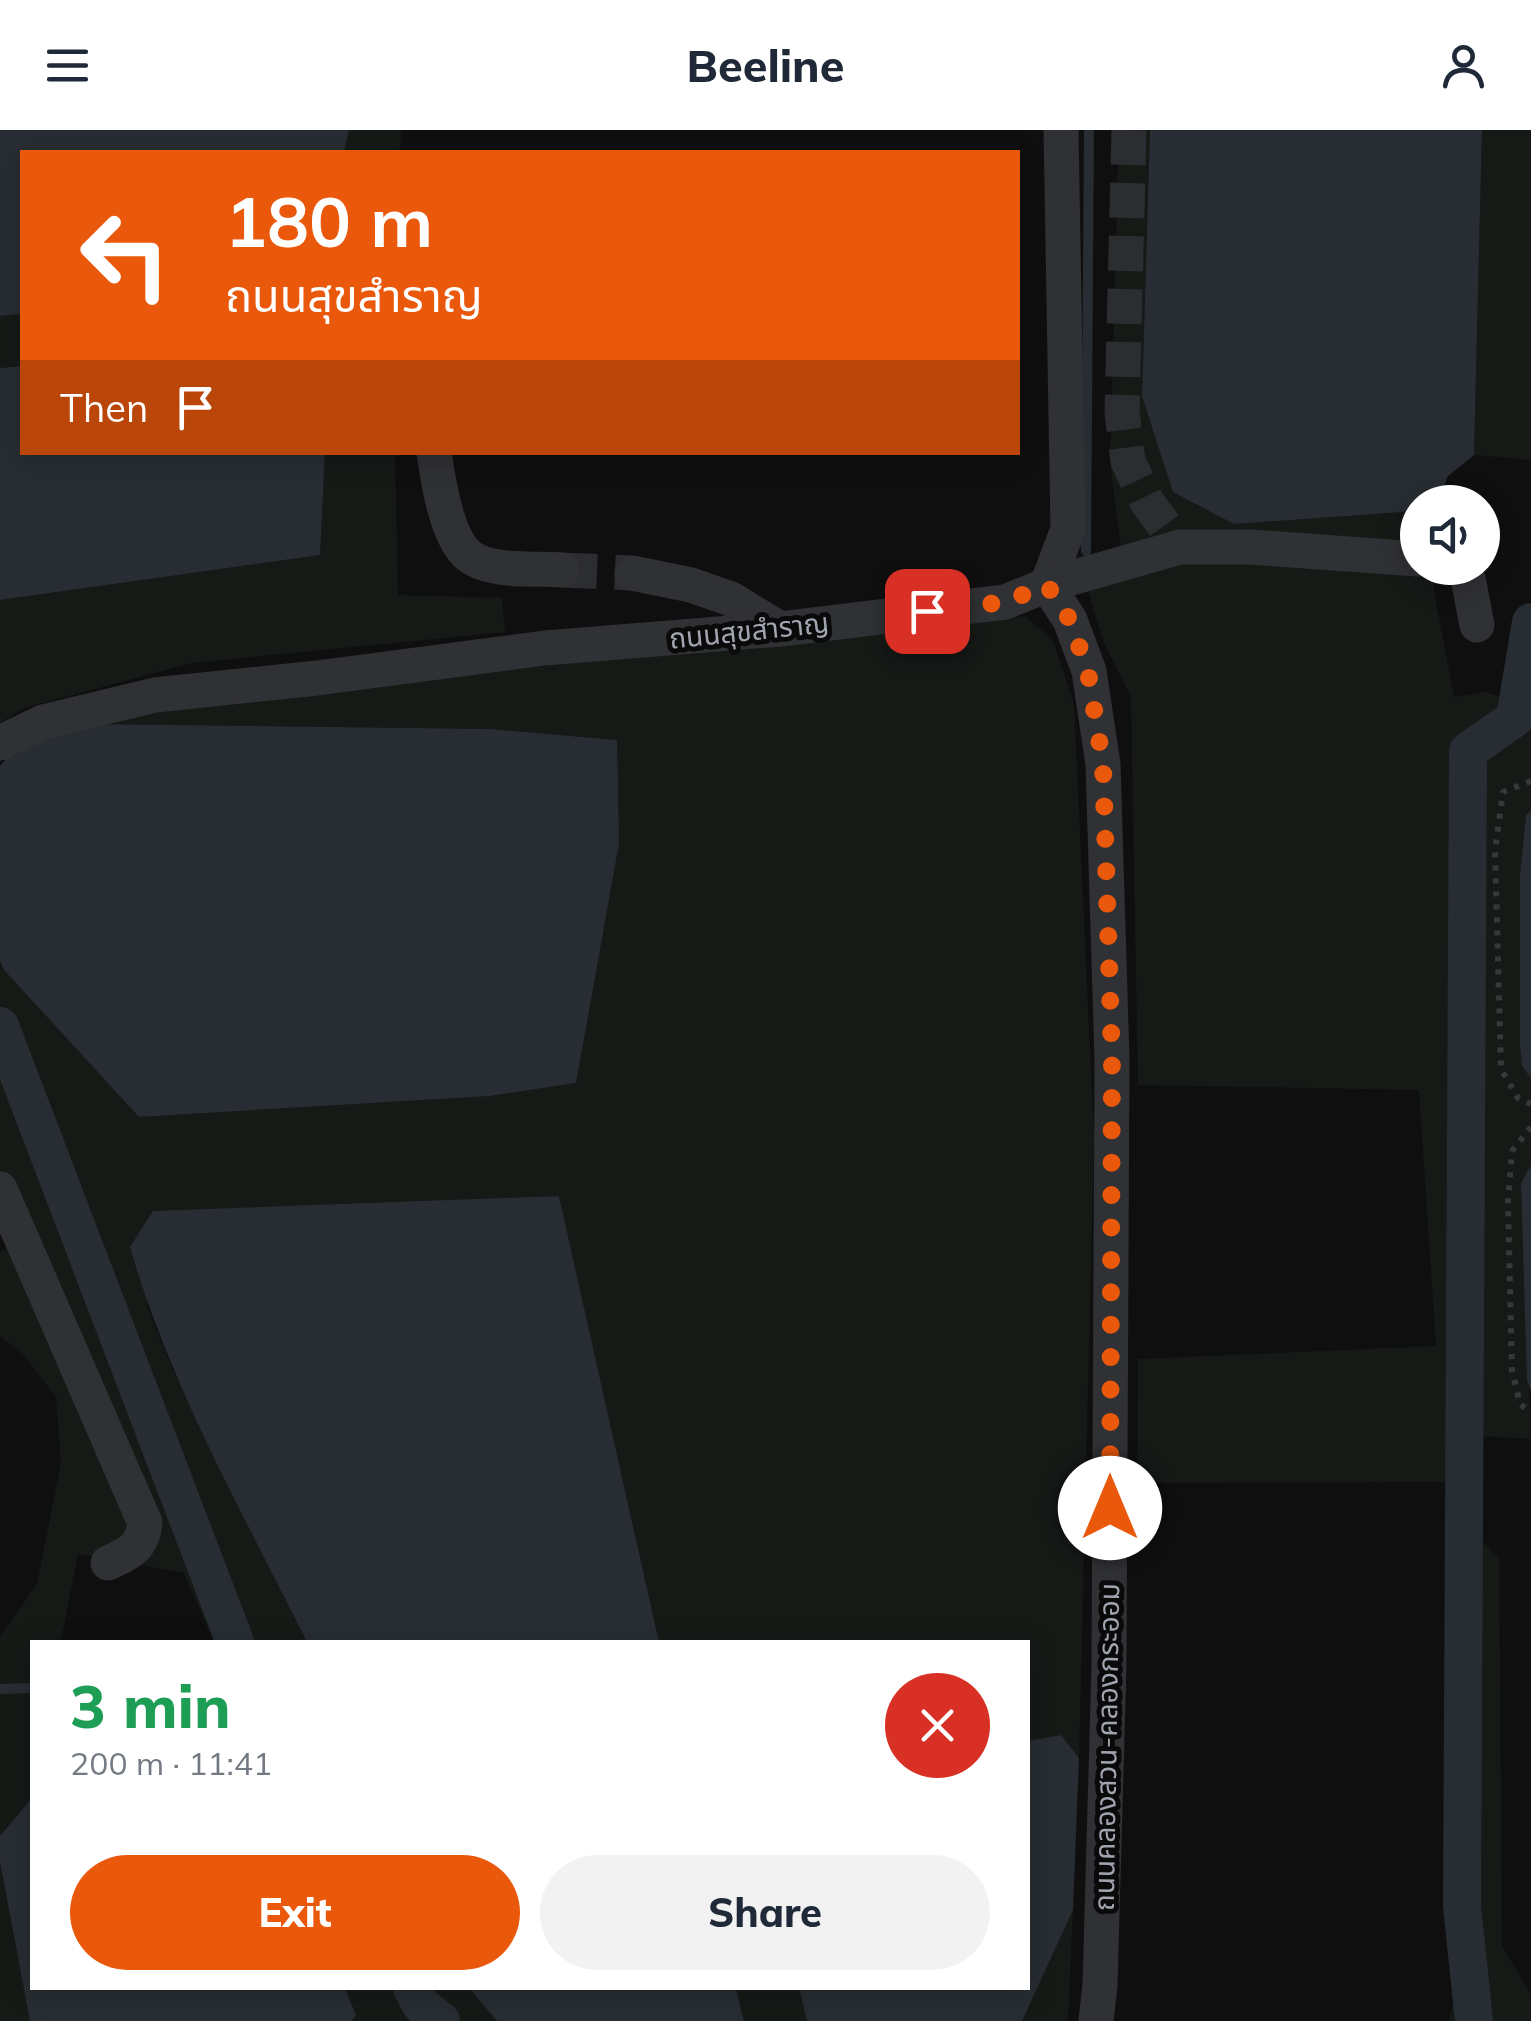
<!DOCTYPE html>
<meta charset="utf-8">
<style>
body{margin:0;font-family:Mulish,"Noto Sans Thai",sans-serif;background:#f2f2f3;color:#1f2937;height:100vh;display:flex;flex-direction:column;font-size:38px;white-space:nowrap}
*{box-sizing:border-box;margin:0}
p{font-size:32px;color:#747a83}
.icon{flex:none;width:55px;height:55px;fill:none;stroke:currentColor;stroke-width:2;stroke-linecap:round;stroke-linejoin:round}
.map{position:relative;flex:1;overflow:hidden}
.panel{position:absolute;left:30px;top:1510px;width:1000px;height:350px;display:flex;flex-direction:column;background:#fff;border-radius:0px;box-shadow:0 5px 25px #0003}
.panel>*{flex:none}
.top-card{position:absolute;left:20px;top:20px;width:1000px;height:305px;border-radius:0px;box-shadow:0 5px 25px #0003;background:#ea580c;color:#fff;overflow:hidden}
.buttons{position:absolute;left:1400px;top:355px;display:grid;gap:20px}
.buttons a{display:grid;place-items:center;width:100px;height:100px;border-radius:50%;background:#fff;box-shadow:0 5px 25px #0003;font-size:50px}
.pin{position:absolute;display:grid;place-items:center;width:85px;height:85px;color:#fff;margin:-42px;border-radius:20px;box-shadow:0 5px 15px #0006}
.me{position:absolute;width:110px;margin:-55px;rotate:0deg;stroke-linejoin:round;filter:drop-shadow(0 0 8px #0008)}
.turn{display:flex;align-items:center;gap:35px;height:210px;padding:0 40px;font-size:45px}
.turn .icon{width:130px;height:130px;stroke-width:2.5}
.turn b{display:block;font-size:70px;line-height:85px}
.then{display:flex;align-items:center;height:95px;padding:0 40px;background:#0003;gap:20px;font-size:38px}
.round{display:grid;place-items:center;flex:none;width:105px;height:105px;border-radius:52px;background:#f2f2f3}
.head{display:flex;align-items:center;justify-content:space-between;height:170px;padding:0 40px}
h1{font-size:60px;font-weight:800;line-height:75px;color:#1e9e55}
.button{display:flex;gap:20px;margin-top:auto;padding:20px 40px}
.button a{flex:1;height:115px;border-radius:60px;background:#ea580c;color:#fff;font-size:40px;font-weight:800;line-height:115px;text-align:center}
.button a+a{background:#f2f2f3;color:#1f2937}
header{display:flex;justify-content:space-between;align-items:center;height:130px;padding:0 40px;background:#fff;font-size:45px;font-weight:800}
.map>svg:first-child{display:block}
.green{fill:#161a17}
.water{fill:#272d32}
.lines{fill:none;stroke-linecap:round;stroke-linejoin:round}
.stream{stroke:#272d32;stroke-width:10}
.canal{stroke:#272d32;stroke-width:38}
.minor-tunnel{stroke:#2c2d30;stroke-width:35;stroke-dasharray:35 18;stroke-linecap:butt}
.path{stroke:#36383b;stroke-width:6;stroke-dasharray:5 8;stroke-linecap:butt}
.minor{stroke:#303134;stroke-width:35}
.route{stroke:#ea580c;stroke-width:18;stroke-dasharray:0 32.4}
.labels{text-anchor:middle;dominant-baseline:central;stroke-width:10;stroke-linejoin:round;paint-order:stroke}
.street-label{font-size:28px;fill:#a1a5af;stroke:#0a0a0b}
</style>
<header><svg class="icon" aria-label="menu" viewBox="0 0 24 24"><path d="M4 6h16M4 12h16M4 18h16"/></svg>Beeline<svg class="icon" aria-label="person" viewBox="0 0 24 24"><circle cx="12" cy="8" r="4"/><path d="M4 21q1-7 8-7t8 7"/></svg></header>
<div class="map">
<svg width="1531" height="1891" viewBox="0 0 1531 1891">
<rect width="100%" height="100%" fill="#0f0f10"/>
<g class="green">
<polygon points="349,0 402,0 399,22 344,22"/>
<polygon points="1119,0 1150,0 1142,266 1234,394 1417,381 1418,438 1434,438 1434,462 1454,567 1484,562 1531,575 1531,681 1526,686 1520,745 1520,914 1531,948 1531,1035 1521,1053 1531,1309 1482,1306 1477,969 1484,624 1458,623 1451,1352 1137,1353 1138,1229 1436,1216 1419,960 1138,955 1131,566 1104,513 1078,427 1121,418 1110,332"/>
<polygon points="1482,0 1531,0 1531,330 1474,325"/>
<polygon points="22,184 22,236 0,238 0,186"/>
<polygon points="325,323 395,323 398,465 502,468 505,502 192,533 24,578 0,593 0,470 320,425"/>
<polygon points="1025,486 1053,510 1074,574 1094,1007 1079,1628 1061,1605 1028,1611 1028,1512 659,1512 559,1066 146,1174 172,1238 307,1512 214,1512 184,1443 78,1424 61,1510 116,1512 32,1512 32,1668 0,1706 0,1507 37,1454 61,1333 56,1267 23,1224 0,1206 0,1122 7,1118 0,1105 0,831 4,840 139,987 490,966 576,953 617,610 491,599 83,594 116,586 649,524"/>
<polygon points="1451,1379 1499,1428 1502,1816 1531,1865 1531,1891 1449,1891 1455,1866 1446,1484"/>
<polygon points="0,1732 30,1891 0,1891"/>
<polygon points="1073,1780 1068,1891 1022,1891"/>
<polygon points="345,1858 469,1858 497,1891 352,1891 356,1885"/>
<polygon points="736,1858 799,1858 807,1891 744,1891"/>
</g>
<g class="water">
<polygon points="0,0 349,0 344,22 22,22 22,184 0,186"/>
<polygon points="1150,0 1482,0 1474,325 1448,346 1437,372 1418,372 1417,381 1234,394 1173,362 1142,266"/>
<polygon points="22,236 22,322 325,323 320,425 0,470 0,238"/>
<polygon points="83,594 491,599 617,610 619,713 576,953 490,966 139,987 4,840 0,831 0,636 14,620"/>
<polygon points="1531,681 1531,948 1522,936 1520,914 1520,745 1526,685"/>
<polygon points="1531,1035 1531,1262 1527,1250 1521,1053"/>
<path d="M559,1066L659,1512H307C243,1383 170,1256 130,1117L153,1081Z"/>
<polygon points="1061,1605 1079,1628 1073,1780 1022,1891 807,1891 799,1858 1028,1858 1028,1611"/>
<polygon points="32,1668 32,1858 345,1858 356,1885 352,1891 30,1891 0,1732 0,1706"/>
<polygon points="469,1858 736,1858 744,1891 497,1891"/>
</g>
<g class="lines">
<g class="stream">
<polyline points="1086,421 1089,0"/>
<polyline points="0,1559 32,1558"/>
</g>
<g class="canal">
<polyline points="0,896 235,1512"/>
<polyline points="412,1858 421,1875 441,1891"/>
<polyline points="1474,1891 1462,1776 1468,621 1515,588 1531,492"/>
</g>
<g class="minor-tunnel">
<polyline points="1129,0 1122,282 1128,331 1147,372 1180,417"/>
<polyline points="562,440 632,443"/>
</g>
<g class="path">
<polyline points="1531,651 1503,662 1495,721 1501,939 1518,968 1531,974"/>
<polyline points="1531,997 1512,1021 1508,1072 1512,1241 1520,1274 1531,1283"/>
</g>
<g class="minor">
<path d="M434,322C438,351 446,407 469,426C491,443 535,438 562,440"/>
<polyline points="1459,438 1468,448 1477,495"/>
<polyline points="632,443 691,455 731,469 780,499"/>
<polyline points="0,613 43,592 155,565 317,548 545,518 780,499 1005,472 1047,455 1068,399 1061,0"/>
<path d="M0,1059L145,1393C142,1418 130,1423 108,1433"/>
<polyline points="1096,1891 1100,1855 1109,1536 1112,929 1103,634 1089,541 1070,490 1047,455 1180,417 1251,417 1418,429"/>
</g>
</g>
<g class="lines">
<polyline class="route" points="927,481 1005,472 1047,455 1070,490 1088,542 1103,634 1112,929 1110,1378"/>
</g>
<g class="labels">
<g class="street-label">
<text transform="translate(749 500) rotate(-6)">ถนนสุขสำราญ</text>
<text transform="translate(1106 1617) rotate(-89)">ถนนคลองสวน-คลองกระออม</text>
</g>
</g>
</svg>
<div class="buttons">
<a><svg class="icon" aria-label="sound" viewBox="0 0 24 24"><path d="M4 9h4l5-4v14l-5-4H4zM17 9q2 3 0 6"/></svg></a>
</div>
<div class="pin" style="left:927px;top:481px;background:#d93025"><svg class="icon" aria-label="arrive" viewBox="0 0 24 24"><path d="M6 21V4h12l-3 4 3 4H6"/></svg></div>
<svg class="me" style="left:1110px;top:1378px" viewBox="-20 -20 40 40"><circle r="19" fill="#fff"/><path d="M0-13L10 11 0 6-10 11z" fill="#ea580c"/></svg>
<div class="top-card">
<div class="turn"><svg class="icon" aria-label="left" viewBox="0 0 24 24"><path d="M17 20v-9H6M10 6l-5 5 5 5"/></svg><div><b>180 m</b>ถนนสุขสำราญ</div></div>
<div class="then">Then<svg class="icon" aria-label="arrive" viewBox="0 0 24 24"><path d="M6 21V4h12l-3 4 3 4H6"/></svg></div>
</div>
<section class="panel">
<div class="head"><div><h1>3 min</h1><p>200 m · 11:41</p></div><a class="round" style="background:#d93025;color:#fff"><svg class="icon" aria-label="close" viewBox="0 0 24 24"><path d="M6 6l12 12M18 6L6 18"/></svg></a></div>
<div class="button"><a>Exit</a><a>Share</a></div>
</section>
</div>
